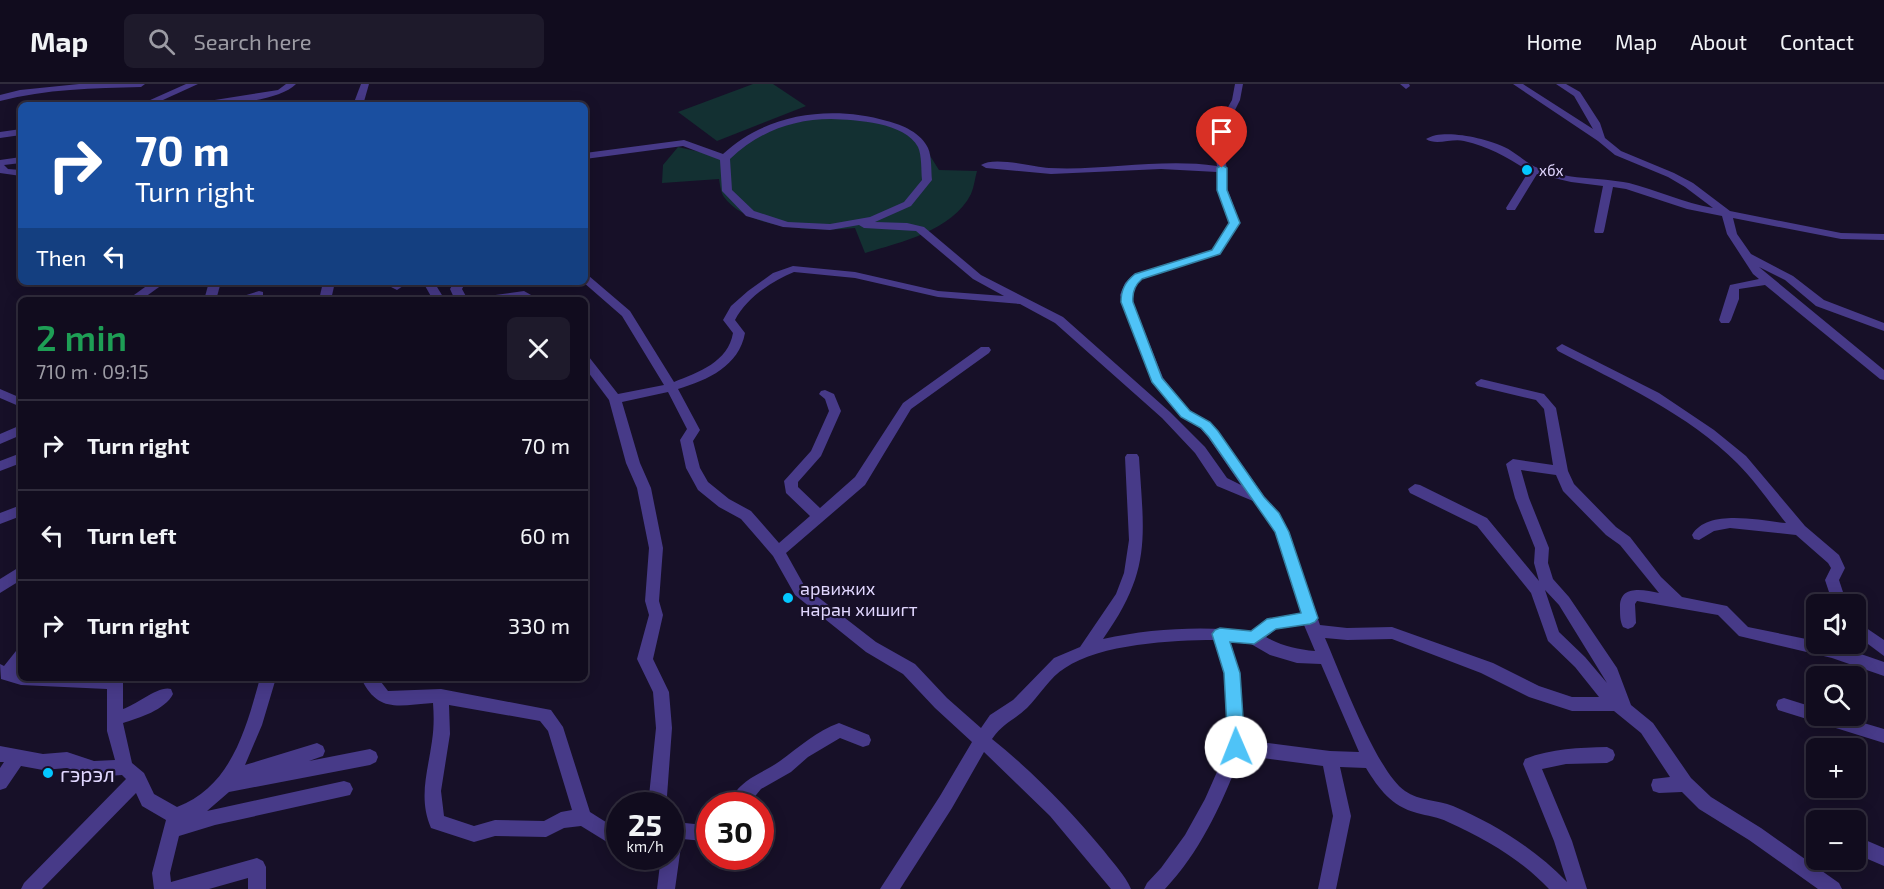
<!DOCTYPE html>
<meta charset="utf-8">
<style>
body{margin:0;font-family:"Exo 2",sans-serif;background:#1e1a2b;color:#f1f3f6;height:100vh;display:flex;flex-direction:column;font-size:22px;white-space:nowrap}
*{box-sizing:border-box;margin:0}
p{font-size:20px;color:#9c9ba4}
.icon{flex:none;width:33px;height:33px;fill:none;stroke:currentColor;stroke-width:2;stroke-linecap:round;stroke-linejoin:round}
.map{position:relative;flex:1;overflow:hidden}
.details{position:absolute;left:18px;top:213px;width:570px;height:384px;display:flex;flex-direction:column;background:#110c1e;border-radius:9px;box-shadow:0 3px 15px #0003,0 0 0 2px #302c3c}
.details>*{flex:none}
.top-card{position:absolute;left:18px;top:18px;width:570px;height:183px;border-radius:9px;box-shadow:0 3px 15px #0003,0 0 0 2px #302c3c;background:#1a4fa0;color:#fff;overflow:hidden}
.fabs{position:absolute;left:1806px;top:510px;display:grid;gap:12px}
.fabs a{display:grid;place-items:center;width:60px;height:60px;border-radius:9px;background:#110c1e;box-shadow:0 3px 15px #0003,0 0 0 2px #302c3c;font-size:30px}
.speed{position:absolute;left:606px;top:708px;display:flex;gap:12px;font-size:30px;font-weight:700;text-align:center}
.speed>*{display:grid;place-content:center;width:78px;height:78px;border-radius:50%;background:#110c1e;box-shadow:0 3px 15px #0003,0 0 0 2px #302c3c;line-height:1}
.speed small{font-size:15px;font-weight:400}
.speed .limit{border:9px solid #d22;background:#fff;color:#111}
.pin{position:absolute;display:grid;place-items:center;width:51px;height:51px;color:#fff;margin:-62px -26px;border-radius:50% 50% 50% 0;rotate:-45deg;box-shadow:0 0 6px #0007}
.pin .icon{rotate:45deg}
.me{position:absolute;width:66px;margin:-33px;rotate:359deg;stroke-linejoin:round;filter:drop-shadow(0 0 4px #0008)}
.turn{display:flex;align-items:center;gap:21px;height:126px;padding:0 18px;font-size:27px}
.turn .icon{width:78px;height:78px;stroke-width:2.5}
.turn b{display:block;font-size:42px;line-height:51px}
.then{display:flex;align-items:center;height:57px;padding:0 18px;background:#0003;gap:12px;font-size:22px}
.round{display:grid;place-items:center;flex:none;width:63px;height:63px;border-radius:9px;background:#1e1a2b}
.headline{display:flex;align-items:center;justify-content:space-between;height:102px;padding:0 18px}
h1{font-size:36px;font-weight:600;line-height:45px;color:#1e9e55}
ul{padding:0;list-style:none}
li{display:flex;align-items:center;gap:18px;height:90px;padding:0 18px;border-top:2px solid #302c3c}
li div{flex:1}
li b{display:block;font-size:22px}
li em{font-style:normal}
header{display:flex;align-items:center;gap:36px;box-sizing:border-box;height:84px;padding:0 30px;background:#110c1e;border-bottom:2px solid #302c3c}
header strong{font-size:28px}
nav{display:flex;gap:33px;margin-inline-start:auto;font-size:21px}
.search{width:420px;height:54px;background:#1e1a2b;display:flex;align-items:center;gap:15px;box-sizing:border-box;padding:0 21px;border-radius:9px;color:#9c9ba4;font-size:22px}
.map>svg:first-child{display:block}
.green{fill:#133032}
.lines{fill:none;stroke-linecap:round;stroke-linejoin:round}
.minor{fill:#473a88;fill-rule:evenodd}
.route{fill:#4fc3f7;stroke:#337fa1;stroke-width:1.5}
.poi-dot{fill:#03c7ff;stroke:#171028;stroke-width:2}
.labels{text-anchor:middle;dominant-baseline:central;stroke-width:4.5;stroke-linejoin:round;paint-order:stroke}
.far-poi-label{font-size:15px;fill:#e1d7ff;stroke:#171028;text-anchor:start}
.poi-label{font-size:18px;fill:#e1d7ff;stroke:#171028;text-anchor:start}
.near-poi-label{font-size:21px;fill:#e1d7ff;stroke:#171028;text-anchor:start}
</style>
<header>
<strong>Map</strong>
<div class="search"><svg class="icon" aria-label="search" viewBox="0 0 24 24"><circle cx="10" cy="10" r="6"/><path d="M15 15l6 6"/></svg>Search here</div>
<nav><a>Home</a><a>Map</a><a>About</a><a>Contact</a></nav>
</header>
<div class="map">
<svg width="1884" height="805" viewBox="0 0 1884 805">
<rect width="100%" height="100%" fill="#171028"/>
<g class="green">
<polygon points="753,0 773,0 806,22 717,57 678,28"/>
<path d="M821,34C853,34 896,36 920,59C928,67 933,77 939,86L977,87C975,94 974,103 971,110C952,147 901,158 865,169L855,144C819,148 748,146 724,113C721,109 720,101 719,95L662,99L663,81L678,63L727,74C750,48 787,39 821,34Z"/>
</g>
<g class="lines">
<g class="minor">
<path d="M79,0H145L141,3C94,4 46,5 0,17V11L20,6Z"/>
<polygon points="186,0 198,0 152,21 139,21"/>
<path d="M286,0H296C278,18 223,21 197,21L202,18L278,6Z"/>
<polygon points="361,0 369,0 363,21 353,21"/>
<path d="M1235,0H1243L1240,16L1222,52L1227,86V104L1240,139L1220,170L1142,194C1135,201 1131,208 1133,218L1163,294L1190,327L1210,338L1218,347L1264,412L1279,429L1289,448L1320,541L1347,544L1392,543L1493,579L1539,602L1572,613H1599L1575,583L1548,557L1531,509L1477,442L1410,409L1408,405L1415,400L1420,401L1487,434L1539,497L1534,479L1535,464L1515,414L1506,380L1513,375L1553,381L1544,325L1536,316L1477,302L1475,299L1481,295L1544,310L1556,324L1568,387L1574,400L1616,443L1630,453L1661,493L1682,513L1727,522L1748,543L1816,557V560H1832L1884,578V592L1832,574L1739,552L1718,531L1637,517L1635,520L1636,539L1633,543L1628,545L1623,543C1620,537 1620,531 1620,524C1619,500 1644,506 1659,509L1620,461L1606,451L1563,407L1556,391L1521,386L1529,414L1549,464L1548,479L1553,495L1569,513L1617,584L1631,621L1653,639L1691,694L1711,713L1761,744L1839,799L1842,805H1818L1749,756L1699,725L1682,708L1659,709L1653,707L1651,701L1653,695L1670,693L1641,649L1614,627H1572L1529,613L1481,589L1392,555L1347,556L1325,554C1340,588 1376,687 1405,707C1419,717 1438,716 1453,722C1495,740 1535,765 1567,798L1554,757L1523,680L1525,675C1552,664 1579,664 1607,663L1613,666L1615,671L1613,676L1607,679L1566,680L1542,685L1572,757L1587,805H1549C1521,775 1485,755 1448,738C1439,733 1427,732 1417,729C1391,722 1379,705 1366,684L1340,683L1351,732L1336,805H1318L1333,732L1323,682L1241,671C1222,719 1201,767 1165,805H1144L1147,799L1161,784L1185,751L1205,715L1228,663L1224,589L1214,556C1173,556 1100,560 1065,584C1050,593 1039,612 1027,624C1013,637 1004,638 992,655C1033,688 1070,726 1104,767C1113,779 1125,791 1131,805H1111L1050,732L984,668L952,724L900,805H880L940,712L972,658L935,624L903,590L866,568L795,511L773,472L741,435L719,423L698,406L686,384L680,356L687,345L668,308L622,318L640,379L651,404L663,464L659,517L663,531L653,575L669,608L672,644L667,712L670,722H653L649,712L656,644L653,608L637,575L649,531L645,517L649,464L637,404L626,379L609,316L585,284V272L589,273L618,310L664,301L622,232L583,198H585V191L589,192L630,227L674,298C699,288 728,278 733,249L723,236L731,222L748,207L773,189L793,182L855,188L938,207L1004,212L973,195L916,147L864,144L859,141L830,146L783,143L746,132L722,107L720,76L683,62L585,75V69L684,56L723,70C767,29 831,21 887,37C903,41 921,49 928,64C932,73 931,87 932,96L911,122L875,138L907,139L924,143L981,191L1063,233L1170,328L1205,363L1227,394L1241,401L1208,353L1200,344L1182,333L1153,298L1120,211L1125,199L1134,190L1212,166L1230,139L1217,104V88L1161,85L1051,90L986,84L981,81C994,72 1033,83 1049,84C1105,87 1160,74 1217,82L1212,52L1232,16ZM831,35C856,36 905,38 918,63C922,72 921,86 922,96L904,118L870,133L830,140L788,138L754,127L732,106L730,75C758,48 793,35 831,35ZM794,188L855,194L938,213L1020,220L1055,239L1162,334L1195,369L1217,402L1253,417L1269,437L1275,448L1301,529L1267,535L1251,547C1202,542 1151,544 1103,555C1152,486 1144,453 1139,373L1137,370H1127L1125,373L1129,456L1124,489L1116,510L1080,563L1054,574L1013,616L990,631L981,644L947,614L915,580L876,558L805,503L786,469L865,401L911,325L989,269L991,266L989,263H981L903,319L855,393L820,424L798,403V398L821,372L841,327L834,310L825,306L821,307L819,310L825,315L829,327L811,367L784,397L786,409L810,432L779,459L751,427L729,415L708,398L700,384L693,357L700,346L678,305C708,296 739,282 745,249L735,236C746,214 772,197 794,188ZM1545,506L1559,521L1607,599L1585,573L1559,548ZM1304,541L1315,567C1297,565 1282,562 1266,553L1276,545ZM1230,558L1251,560L1270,571L1297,579L1321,580L1359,668L1330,667L1244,656L1240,589Z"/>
<polygon points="1400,0 1409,0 1410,2 1406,5"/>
<path d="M1513,0H1523L1593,45L1574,12L1556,0H1566L1580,8L1600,39L1605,54L1621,67L1674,89L1693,99L1730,127L1841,149L1884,150V156L1841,155L1733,134L1737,150L1751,170L1793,192L1824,216L1884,239V247L1816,222L1785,196L1759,183L1884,286V296L1880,295L1765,201L1739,205V215L1731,236L1729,239H1721L1719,236L1730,201L1759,195L1753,190L1727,150L1722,132L1687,125L1626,105L1613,103L1604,147L1603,149H1595L1594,147L1603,102L1571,98L1537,90L1515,126H1507L1506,124L1529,87C1506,73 1490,63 1464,57C1452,54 1436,62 1426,55C1442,44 1485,54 1502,62C1515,67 1525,79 1538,84C1566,96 1599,93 1629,99C1657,106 1684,119 1713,124L1685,103L1668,93L1615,71L1598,57Z"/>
<polygon points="21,45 21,51 0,54 0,48"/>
<polygon points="21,73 21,79 4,81 8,85 21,86 21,92 0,89 0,76"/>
<polygon points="152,198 166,198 141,216 127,216"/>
<polygon points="209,198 221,198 216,216 204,216"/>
<polygon points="323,198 335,198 331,216 319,216"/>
<polygon points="396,198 409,198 397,206 391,203"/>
<polygon points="426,198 434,198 445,216 433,216 424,200"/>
<polygon points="454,198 466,198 462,205 468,216 455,216 450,205"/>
<polygon points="259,207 263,208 263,212 252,216 235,216 237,214"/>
<polygon points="524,207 540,216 526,216 522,214 482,216 488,212"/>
<path d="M1562,260L1659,309L1714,346L1746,372L1805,442L1839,471L1845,484L1839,496L1847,520H1833L1825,496L1831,484L1828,479L1796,451L1730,444L1714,447L1699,456L1694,455L1692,451C1708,424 1760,437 1786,439C1770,419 1755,397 1737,379C1690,331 1616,297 1558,267L1556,264Z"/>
<polygon points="0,305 21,314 21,323 0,314"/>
<polygon points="21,341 21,351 0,360 0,350"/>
<polygon points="21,369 21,379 0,387 0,377"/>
<polygon points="21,421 21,432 0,440 0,429"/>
<polygon points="21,482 21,496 0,509 0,495"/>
<polygon points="1856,537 1884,556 1884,572 1856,551"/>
<path d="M21,565V584L19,587H21V594H123V625C136,621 159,601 171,605L173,610C165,626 139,634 123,639L132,679L144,689L154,710L177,723C231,703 246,645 260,594H276L262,641L245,681L317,659L323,662L325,667L323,672L309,677L370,665L376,668L378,673L376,678L370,681L229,708L207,727L344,697L350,699L353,705L350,711L215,741L179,752L170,789L171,798L257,774L263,777L266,783V805H248V794L209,805H154L152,789L166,736L142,722L136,709L42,805H21L24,799L126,695L122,691L94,693L67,684L43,686L21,682L6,704L0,706V684L4,678H0V662L43,670L67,668L94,677L115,676L107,647V605L21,601L1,595L0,580L4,582L16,567Z"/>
<path d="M361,594H378L388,607L441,605L551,626L563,643L590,728L620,747V766L581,742L564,744L546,753L495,752L474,758L431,744C418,714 428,687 432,657C434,644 434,632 433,619C399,621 378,630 361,594ZM449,621L540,637L548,647L572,726L561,728L544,737L495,736L474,742L444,732L441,707L450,650Z"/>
<polygon points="1784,614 1816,624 1816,632 1840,632 1884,645 1884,659 1778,626 1776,621 1778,616"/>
<path d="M839,639L869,651L871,656L869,661L863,663L840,654L808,673L791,688L761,705L747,722H728C739,694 759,692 780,677C799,663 817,647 839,639Z"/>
<polygon points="670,725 676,727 685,739 704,741 710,739 710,756 704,757 682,755 675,805 657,805 661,772 670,772"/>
<polygon points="1856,752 1884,764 1884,782 1856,770"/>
</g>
</g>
<path class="route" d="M1222,81L1227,84V106L1240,139L1220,170L1142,195C1135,201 1132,208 1133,218L1162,294L1190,327L1210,338L1218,347L1264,413L1279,429L1289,448L1318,534L1315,538L1310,540L1276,545L1254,560L1230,558L1240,589L1245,663L1242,669L1236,671L1230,669L1228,663L1224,589L1212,550L1215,546L1220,544L1251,547L1267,535L1301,529L1275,448L1209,353L1201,344L1181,333L1152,298L1121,218C1121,206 1125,198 1135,190L1212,166L1229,139L1217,106V84Z"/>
<g class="poi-dot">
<circle cx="1527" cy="86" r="6"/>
<circle cx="788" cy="514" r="6"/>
<circle cx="48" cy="689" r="6"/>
</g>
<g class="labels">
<g class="far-poi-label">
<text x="1539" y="86">хбх</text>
</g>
<g class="poi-label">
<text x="800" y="504">арвижих<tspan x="800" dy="21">наран хишигт</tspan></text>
</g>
<g class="near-poi-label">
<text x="60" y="689">гэрэл</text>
</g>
</g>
</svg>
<div class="fabs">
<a><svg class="icon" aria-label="sound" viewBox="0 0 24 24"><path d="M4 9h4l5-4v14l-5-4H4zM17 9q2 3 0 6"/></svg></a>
<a><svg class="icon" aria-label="search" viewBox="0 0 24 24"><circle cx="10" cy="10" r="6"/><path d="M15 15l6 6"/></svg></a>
<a>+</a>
<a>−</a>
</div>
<div class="speed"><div>25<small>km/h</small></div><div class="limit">30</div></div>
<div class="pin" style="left:1222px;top:84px;background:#d93025"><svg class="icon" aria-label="arrive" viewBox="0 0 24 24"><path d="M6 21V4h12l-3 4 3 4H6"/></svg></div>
<svg class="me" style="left:1236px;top:663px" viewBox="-20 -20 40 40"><circle r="19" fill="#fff"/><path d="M0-13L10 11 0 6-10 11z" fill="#4fc3f7"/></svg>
<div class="top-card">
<div class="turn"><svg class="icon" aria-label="right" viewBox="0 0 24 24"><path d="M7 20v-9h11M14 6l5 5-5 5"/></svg><div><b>70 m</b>Turn right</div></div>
<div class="then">Then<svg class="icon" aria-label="left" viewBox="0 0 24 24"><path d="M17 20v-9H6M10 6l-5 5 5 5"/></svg></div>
</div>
<section class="details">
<div class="headline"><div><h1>2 min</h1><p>710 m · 09:15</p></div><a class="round"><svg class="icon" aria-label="close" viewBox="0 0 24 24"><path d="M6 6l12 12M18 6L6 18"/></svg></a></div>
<ul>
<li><svg class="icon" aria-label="right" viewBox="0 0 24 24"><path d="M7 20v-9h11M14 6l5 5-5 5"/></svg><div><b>Turn right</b></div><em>70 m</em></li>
<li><svg class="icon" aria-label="left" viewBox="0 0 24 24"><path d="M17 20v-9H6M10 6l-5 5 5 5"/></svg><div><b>Turn left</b></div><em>60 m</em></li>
<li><svg class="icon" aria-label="right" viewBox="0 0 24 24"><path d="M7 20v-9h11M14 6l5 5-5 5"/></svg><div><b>Turn right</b></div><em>330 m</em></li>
</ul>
</section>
</div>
